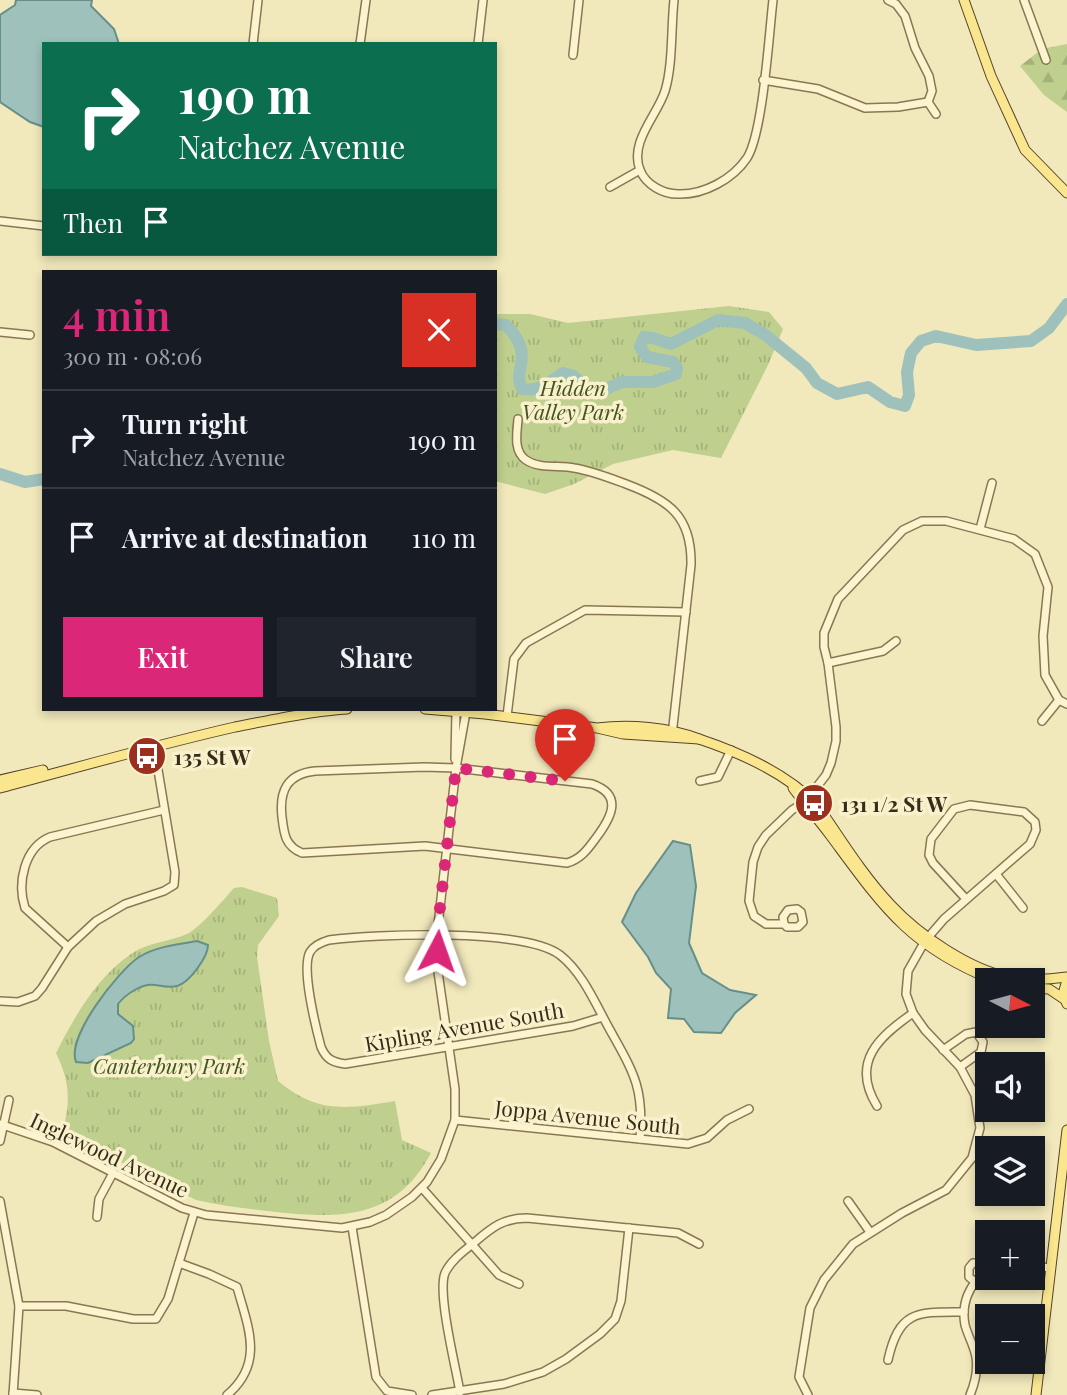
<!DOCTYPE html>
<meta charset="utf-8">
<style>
body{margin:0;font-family:"Playfair Display",serif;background:#20242c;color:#f1f3f6;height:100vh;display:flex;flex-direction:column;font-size:26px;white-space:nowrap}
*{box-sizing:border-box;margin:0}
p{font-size:23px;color:#9ea1a6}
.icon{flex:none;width:38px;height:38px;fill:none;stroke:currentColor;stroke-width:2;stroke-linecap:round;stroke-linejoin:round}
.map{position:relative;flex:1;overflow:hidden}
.panel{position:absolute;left:42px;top:270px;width:455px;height:441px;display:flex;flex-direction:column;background:#171b24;border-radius:0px;box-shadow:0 4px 10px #0003}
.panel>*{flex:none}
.guide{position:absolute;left:42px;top:42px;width:455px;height:214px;border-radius:0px;box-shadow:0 4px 10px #0003;background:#0b6e4f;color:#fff;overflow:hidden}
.needle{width:46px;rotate:96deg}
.controls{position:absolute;left:975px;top:968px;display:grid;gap:14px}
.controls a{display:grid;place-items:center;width:70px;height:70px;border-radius:0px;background:#171b24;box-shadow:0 4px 10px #0003;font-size:35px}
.pin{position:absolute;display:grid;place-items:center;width:60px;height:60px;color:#fff;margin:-72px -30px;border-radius:50% 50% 50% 0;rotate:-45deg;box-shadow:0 0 7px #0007}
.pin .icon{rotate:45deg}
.me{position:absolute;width:77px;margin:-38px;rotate:4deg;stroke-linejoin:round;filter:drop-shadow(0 0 5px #0008)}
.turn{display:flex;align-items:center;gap:24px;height:147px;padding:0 21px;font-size:32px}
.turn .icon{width:91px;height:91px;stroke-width:2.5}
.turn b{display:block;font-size:49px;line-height:60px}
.then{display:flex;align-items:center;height:66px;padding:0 21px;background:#0003;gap:14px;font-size:26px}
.round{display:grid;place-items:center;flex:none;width:74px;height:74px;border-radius:0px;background:#20242c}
.summary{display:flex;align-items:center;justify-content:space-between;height:119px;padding:0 21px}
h1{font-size:42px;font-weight:600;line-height:52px;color:#db2777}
.primary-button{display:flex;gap:14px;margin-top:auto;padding:14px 21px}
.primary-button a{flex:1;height:80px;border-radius:0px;background:#db2777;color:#fff;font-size:28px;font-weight:600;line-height:80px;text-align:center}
.primary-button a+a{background:#20242c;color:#f1f3f6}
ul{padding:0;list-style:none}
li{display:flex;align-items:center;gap:21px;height:98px;padding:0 21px;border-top:2px solid #363941}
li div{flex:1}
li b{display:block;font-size:26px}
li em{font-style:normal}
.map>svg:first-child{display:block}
.forest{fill:url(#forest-firs)}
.park{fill:url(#park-tufts)}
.water{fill:#9fc1bc;stroke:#678f8a;stroke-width:2}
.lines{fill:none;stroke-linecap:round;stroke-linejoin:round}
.river{stroke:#9fc1bc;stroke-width:12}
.minor-casing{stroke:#897754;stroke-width:10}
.major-casing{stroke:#564429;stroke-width:11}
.minor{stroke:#fbf4ce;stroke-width:7}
.major{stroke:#f9e68e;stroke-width:9}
.route{stroke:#db2777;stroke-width:12;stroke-dasharray:0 21.6}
.labels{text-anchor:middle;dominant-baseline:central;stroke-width:7;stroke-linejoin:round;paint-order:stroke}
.park-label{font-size:21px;font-style:italic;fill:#40551f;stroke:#f8f1cb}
.poi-label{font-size:21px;font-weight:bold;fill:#372c1a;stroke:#f8f1cb;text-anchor:start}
.street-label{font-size:21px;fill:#372c1a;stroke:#f8f1cb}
</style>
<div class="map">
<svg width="1067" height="1395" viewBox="0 0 1067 1395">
<defs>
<pattern id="forest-firs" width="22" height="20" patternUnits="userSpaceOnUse" patternTransform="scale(1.75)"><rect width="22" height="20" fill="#becf8e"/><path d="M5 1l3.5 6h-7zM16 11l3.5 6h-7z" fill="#a4b27a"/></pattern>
<pattern id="park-tufts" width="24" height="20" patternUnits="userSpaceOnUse" patternTransform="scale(1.75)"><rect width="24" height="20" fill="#becf8e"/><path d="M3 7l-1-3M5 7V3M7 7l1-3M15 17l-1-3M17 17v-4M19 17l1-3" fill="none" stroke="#a4b27a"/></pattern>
</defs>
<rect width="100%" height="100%" fill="#f1e8bb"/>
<polygon class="forest" points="1067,44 1067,112 1044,95 1020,66 1042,49"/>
<g class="park">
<polygon points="729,306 769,312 783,329 768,365 721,458 673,450 613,464 574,484 545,494 495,481 495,314 530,314 568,323"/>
<path d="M242,887L277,898L279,916L258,945L257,957L269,1041L278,1081C318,1114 347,1109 395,1101L402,1140L431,1153C396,1219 342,1219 276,1212C249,1209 222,1206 196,1200L62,1133C71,1102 70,1082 56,1053C75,1016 96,978 131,954C148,942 169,942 187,934C199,929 224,899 234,888Z"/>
</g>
<g class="water">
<polygon points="16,0 92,0 91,6 114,29 119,44 44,44 44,127 30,122 0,102 0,15 15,5"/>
<polygon points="673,841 690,845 696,886 689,943 702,973 730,990 756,995 735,1013 721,1033 694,1032 684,1019 668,1018 671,989 656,973 648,957 622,922 636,893"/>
<path d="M197,941L208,945C208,957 189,983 177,986C169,988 163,986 155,985C142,983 126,994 118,1004V1014L133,1026L134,1039L131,1043L88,1063L76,1062C66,1037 118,971 139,957C155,947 178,944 197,941Z"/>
</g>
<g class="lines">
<g class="river">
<path d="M495,324L506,325C537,357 511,369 522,389C538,392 550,382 563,373L574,376L586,388L594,390L606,389L622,382H653L676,374L677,368L673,362L647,357L640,347L644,337L653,338L671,344L718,320L745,323L764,334L806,368L817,383L837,394L868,387L890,402L905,406L909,395L907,372L911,353L921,341L936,336L976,345L1031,341L1049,328L1067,304"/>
<polyline points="0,474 25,482 44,479"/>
</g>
<defs>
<g id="minor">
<path d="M674,0C671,27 673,65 665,91C657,116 629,142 640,170C646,185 663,194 678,194C704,195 733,179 747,158C763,133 769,34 773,0"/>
<polyline points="888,0 896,4 905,16 915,48 929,76 932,91 928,102 936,114"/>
<polyline points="1024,0 1046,60"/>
<polyline points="253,44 258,0"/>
<polyline points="360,44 366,0"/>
<polyline points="478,44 483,0"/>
<polyline points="573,55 579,0"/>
<polyline points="763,80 818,89 865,108 898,107 928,102"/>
<polyline points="610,187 640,170"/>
<polyline points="0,221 44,226"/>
<polyline points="0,332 30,335"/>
<path d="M518,419C517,433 513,451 526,460C539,469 560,465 574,468C592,471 610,478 626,484C669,500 692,516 691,565L672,735"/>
<polyline points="980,529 992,483"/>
<polyline points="828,663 883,651 896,641"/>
<polyline points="507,716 514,659 526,643 585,610 686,612"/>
<polyline points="1042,721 1059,700"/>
<polyline points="455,759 456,711"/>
<path d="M424,767L456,768L592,784C624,795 611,818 596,838C588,849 581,859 567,863L425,846L302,853C285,846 284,834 282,817C279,791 287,774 315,771Z"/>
<polyline points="700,781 718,777 731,750"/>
<polyline points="996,874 1023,908"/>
<polyline points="784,924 783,917 788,910 797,909 801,912 803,922 798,927 787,927 784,924 766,924 754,916 749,901 753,862 758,847 766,835 792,810 805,802 826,775 831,763 836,741 836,727 828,663 824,647 824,633 838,599 903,530 922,521 946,521 1014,539 1035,554 1048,587 1043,636 1045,675 1059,700 1067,704"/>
<path d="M68,947L25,908C17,883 24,848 50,837L164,810"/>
<polyline points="0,1001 18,1002 35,996 42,988 68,947 96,921 125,904 164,891 174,885 175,872 154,746"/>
<path d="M603,1017L573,1026L345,1064C332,1062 326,1059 321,1047C316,1028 301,968 310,952C314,945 322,942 329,940C375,934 525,928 560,955C583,973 596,1005 610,1030C634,1073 644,1088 640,1139"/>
<polyline points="943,1050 966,1034 976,1032 983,1042 981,1052 960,1067"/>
<path d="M877,1106C850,1062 879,1037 913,1013"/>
<polyline points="455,1120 688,1144 707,1138 727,1120 749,1109"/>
<polyline points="0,1124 53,1142 182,1208 206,1215 342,1228 370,1222 386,1215 412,1197 427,1182 441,1159 455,1120 455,1089 438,972 437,934 456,768 466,712"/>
<polyline points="0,1141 9,1100"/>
<polyline points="422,1188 499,1275 519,1284"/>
<polyline points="0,1201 19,1306 13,1395"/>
<polyline points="848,1201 870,1232"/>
<polyline points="97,1217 99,1199 113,1173"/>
<polyline points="352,1227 376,1377 387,1391 412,1395"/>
<path d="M179,1263L209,1274L237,1287C248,1327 265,1363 227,1395"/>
<polyline points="1032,1266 1050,1268"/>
<polyline points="975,1282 969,1277 969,1268 973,1263 978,1263 987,1268"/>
<polyline points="19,1306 66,1306 133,1319 156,1319 168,1299 194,1213"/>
<path d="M888,1360C899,1309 919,1312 964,1312"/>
<path d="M460,1392C456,1368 437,1293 445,1273C451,1260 464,1251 475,1242C492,1227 504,1218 527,1218L678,1233L699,1244"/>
<polyline points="13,1393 37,1395"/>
<polyline points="432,1395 504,1384 543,1372 566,1359 600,1334 615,1319 621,1301 629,1228"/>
<polyline points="808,1395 799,1377 810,1308 824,1280 853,1244 902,1213 946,1190 972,1158 980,1128 975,1095 960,1067 925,1030 913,1013 906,994 908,971 925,941 944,919 1030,844 1036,830 1035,822 1024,812 970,805 954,809 931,839 929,855 933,863 966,899"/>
<path d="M970,1395C975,1383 978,1370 976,1357C974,1346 968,1336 965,1325C961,1304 969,1283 987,1272"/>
</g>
<g id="major">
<polyline points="964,0 991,76 1025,150 1067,193"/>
<path d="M425,709L485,714L597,728L623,734L699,739C668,727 630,724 597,728"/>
<path d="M699,739C741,753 787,773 818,806C840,838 864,877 891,905C918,934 968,969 1008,977C1028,981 1047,980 1067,977"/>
<polyline points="0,780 43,770"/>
<path d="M0,788C79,767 156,745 235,727C272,720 310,711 347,709"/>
<path d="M793,788C805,804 818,819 830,835C882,905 908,946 993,980"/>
<polyline points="1067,980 1063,994 1067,1004"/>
<polyline points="1032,988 1049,989 1064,999"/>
<polyline points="1036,1395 1067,1130"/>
</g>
</defs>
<use href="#minor" class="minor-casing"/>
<use href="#major" class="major-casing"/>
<use href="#minor" class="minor"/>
<use href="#major" class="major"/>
</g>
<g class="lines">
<polyline class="route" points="437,951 437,934 456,768 565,781"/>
</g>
<defs>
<symbol id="bus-disc" viewBox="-11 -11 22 22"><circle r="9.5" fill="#9c301f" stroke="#f8f1cb"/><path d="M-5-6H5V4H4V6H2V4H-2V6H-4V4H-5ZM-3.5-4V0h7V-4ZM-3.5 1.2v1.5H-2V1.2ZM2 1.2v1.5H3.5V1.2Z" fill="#fff"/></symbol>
</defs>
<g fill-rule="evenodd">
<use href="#bus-disc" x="125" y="734" width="44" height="44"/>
<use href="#bus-disc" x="792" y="781" width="44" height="44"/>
</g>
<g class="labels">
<g class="park-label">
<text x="573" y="387">Hidden<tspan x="573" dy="24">Valley Park</tspan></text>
<text x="169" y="1065">Canterbury Park</text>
</g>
<g class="poi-label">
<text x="174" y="756">135 St W</text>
<text x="841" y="803">131 1/2 St W</text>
</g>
<g class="street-label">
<text transform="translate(464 1026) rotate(-10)">Kipling Avenue South</text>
<text transform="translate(588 1116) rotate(6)">Joppa Avenue South</text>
<text transform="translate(110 1154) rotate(25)">Inglewood Avenue</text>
</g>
</g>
</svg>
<div class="controls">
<a><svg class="needle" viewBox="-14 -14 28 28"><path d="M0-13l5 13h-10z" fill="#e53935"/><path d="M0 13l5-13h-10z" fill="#9ea1a6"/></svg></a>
<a><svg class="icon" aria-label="sound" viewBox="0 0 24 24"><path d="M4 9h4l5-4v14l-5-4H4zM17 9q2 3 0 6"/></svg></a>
<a><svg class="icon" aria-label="layers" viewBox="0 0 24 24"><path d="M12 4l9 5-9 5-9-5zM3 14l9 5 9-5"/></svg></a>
<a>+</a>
<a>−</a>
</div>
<div class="pin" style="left:565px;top:781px;background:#d93025"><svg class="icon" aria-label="arrive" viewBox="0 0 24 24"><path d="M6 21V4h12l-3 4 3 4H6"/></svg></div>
<svg class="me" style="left:437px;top:951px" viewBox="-20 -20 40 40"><path d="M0-17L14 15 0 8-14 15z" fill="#db2777" stroke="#fff" stroke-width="4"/></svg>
<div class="guide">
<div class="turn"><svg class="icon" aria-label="right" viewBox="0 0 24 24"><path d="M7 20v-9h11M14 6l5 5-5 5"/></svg><div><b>190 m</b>Natchez Avenue</div></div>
<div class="then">Then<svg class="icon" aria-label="arrive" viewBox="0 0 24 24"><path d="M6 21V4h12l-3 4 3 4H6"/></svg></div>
</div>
<section class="panel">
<div class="summary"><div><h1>4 min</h1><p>300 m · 08:06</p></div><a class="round" style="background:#d93025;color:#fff"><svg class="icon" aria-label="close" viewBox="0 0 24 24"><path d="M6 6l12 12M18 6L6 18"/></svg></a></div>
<ul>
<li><svg class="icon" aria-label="right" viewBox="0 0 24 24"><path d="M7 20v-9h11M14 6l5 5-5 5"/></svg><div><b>Turn right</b><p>Natchez Avenue</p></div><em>190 m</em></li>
<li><svg class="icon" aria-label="arrive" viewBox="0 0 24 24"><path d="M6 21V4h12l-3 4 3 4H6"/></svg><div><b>Arrive at destination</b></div><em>110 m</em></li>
</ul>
<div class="primary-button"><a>Exit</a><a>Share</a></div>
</section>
</div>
